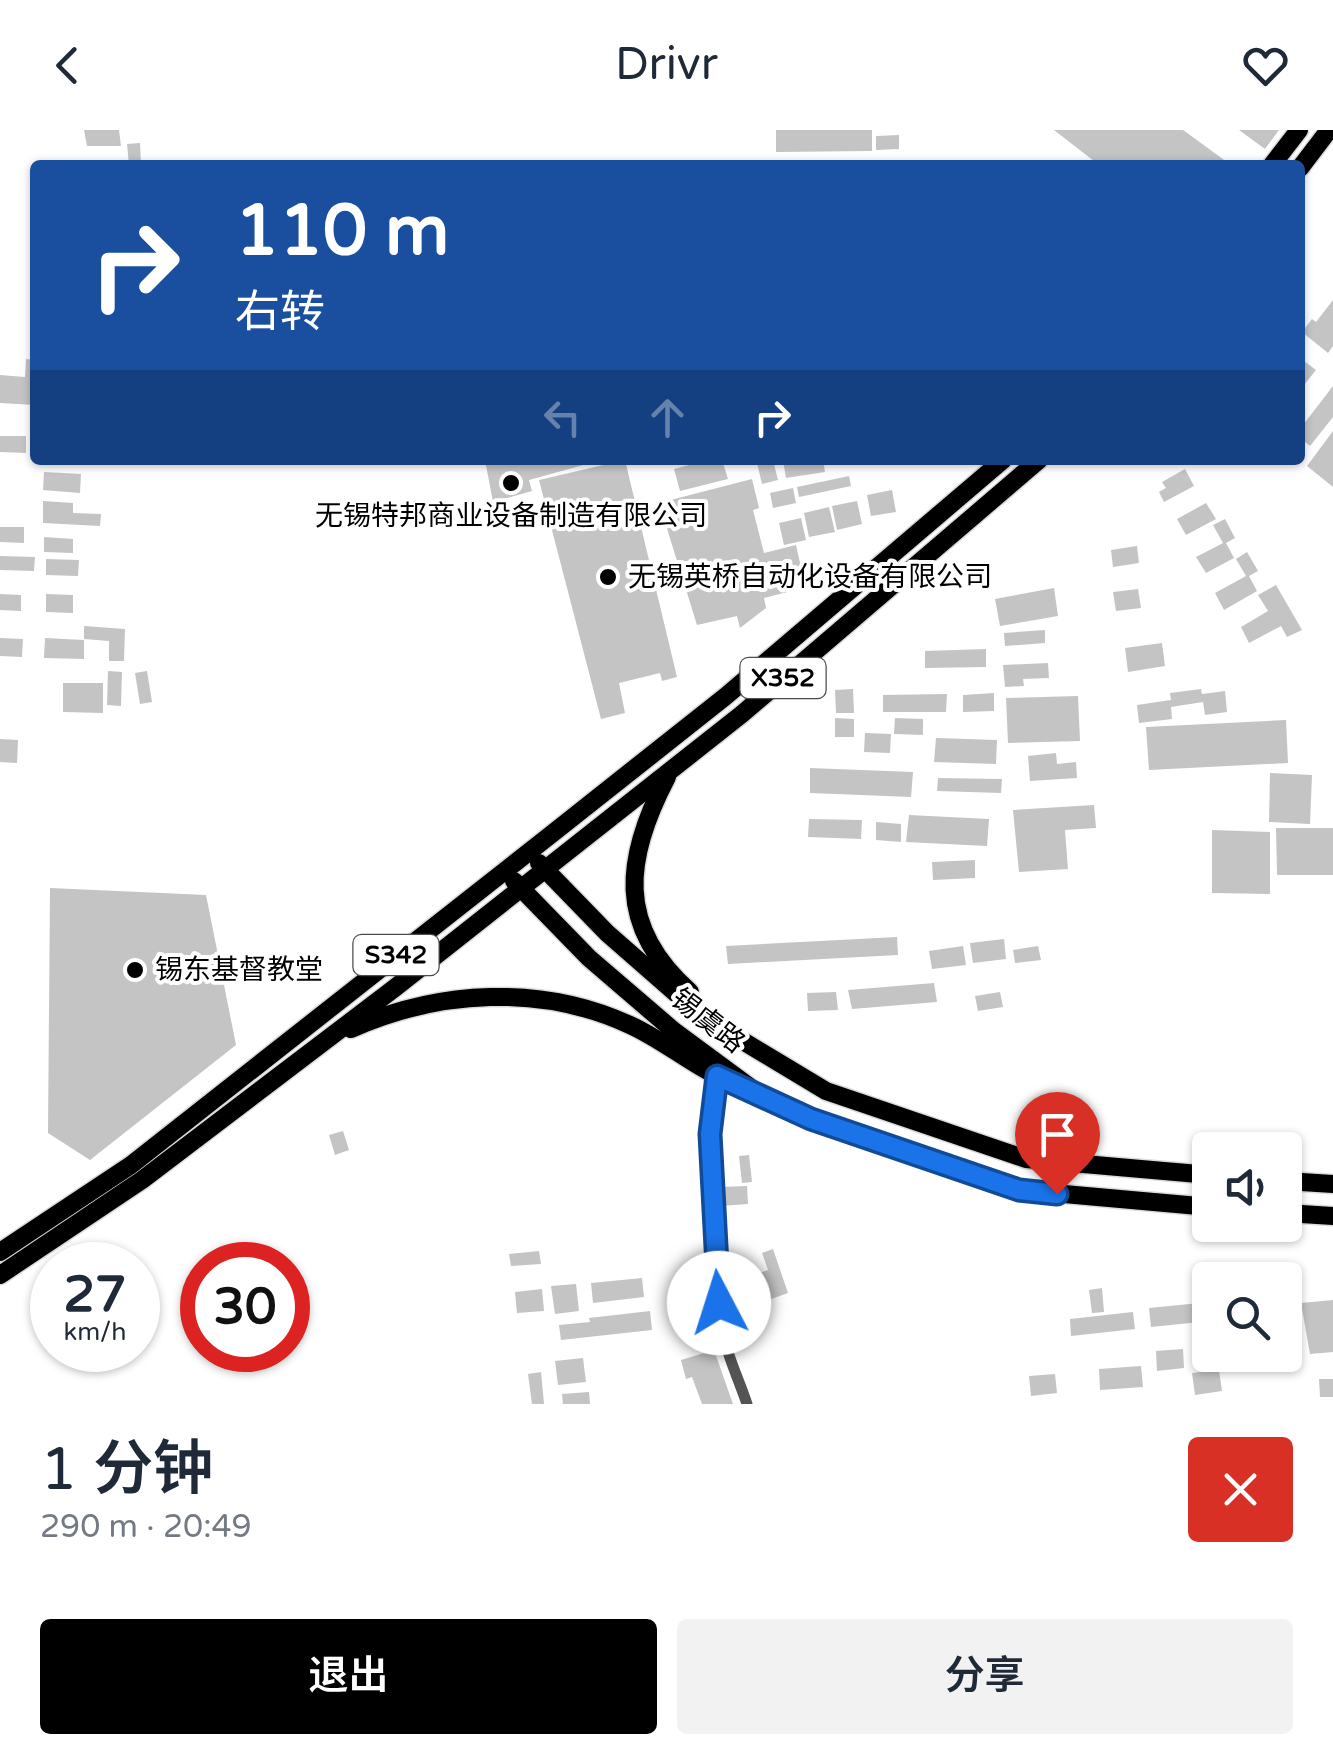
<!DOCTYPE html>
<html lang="zh">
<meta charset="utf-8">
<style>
body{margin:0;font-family:"Varela Round","Noto Sans SC",sans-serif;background:#f2f2f3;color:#1f2937;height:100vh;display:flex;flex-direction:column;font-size:38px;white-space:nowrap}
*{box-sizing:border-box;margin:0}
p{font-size:32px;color:#747a83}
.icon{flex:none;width:55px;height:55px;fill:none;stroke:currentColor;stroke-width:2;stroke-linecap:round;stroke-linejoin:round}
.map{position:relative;height:1274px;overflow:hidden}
.sheet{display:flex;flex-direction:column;background:#fff;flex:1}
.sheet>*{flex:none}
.top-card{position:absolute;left:30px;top:30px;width:1275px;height:305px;border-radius:10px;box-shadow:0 2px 8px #0004;background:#1a4fa0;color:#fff;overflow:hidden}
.tools{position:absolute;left:1192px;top:1002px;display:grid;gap:20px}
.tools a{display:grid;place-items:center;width:110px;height:110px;border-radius:10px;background:#fff;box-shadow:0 2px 8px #0004;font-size:50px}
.speed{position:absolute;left:30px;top:1112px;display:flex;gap:20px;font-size:50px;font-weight:700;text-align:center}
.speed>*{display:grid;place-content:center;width:130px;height:130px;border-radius:50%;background:#fff;box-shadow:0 2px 8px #0004;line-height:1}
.speed small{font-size:25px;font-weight:400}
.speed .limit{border:15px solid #d22;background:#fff;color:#111}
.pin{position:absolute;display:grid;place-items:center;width:85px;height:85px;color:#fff;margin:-102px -42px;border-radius:50% 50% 50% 0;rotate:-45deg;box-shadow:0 0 10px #0007}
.pin .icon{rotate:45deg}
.me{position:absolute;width:110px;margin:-55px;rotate:355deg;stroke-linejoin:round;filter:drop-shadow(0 0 8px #0008)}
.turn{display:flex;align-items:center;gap:35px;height:210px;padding:0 40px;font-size:45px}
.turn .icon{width:130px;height:130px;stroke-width:2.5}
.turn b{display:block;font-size:70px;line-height:85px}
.lanes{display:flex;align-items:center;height:95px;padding:0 40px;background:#0003;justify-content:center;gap:50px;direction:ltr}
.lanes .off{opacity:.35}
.round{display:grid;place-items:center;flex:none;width:105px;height:105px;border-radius:10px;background:#f2f2f3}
.headline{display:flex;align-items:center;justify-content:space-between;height:170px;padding:0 40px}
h1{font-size:60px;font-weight:600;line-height:75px}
.primary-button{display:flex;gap:20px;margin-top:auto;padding:20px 40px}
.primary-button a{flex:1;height:115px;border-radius:10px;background:#000;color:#fff;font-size:40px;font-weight:600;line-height:115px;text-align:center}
.primary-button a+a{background:#f2f2f3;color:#1f2937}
header{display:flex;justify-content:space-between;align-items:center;height:130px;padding:0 40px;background:#fff;font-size:45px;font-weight:600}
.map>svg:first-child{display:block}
.building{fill:#c4c4c4}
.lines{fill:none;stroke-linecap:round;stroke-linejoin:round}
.primary-casing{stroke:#dbdbdb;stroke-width:21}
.minor{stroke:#545454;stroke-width:11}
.primary{stroke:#000;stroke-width:18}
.route-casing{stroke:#114b97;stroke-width:25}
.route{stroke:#1a73e8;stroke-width:18}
.poi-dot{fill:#000;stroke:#fff;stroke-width:4}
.labels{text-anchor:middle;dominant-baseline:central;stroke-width:8;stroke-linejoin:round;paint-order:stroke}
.shield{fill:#fff;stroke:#4c4c4c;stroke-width:2.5}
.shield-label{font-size:25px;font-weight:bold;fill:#000}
.poi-label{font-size:28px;fill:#000;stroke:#fff;text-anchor:start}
.street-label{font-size:28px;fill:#000;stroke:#fff}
</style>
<header><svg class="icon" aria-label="back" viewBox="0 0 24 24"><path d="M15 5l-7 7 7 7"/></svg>Drivr<svg class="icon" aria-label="heart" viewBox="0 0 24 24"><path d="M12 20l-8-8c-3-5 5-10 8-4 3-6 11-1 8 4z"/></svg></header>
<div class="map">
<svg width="1333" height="1274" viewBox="0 0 1333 1274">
<rect width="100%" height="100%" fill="#fff"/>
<g class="building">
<polygon points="84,0 119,0 121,16 87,16"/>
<polygon points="776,0 872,0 872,21 776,22"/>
<polygon points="1054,0 1183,0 1227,32 1224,35 1099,35"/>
<polygon points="1239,0 1279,0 1265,19"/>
<polygon points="899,5 899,19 876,20 876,6"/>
<polygon points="140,13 141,34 129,35 127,14"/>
<polygon points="1333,170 1333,216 1328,223 1302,202 1312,189 1316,192"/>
<polygon points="1300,228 1316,240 1300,260"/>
<polygon points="26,229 35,230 35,275 0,273 0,245 25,247"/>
<polygon points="1333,256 1333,287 1310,316 1300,308 1300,299"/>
<polygon points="1333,301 1333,357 1307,336"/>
<polygon points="0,306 26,306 26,323 0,322"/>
<polygon points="485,330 598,330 598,331 529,350 532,361 493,372"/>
<polygon points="625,330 677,547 662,551 660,543 619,553 625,583 601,589 539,350"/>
<polygon points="708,330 722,330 728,349 680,361 674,339"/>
<polygon points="773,330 778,350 762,354 757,333"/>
<polygon points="783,330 823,330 825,342 786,348"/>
<polygon points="1185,339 1194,356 1164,372 1159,362 1166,358 1162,352"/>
<polygon points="44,342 81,344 80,363 43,360"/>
<polygon points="849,346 851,356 799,367 797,357"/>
<polygon points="752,349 759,378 753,380 764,423 796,415 802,442 791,444 795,460 764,468 766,478 740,498 737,486 697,495 659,373"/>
<polygon points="793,358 796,373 773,378 770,363"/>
<polygon points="892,360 896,382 871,386 867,365"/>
<polygon points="43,371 73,373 73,383 101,384 100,396 43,393"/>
<polygon points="857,371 862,394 837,400 832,376"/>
<polygon points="1206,373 1216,389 1186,405 1177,389"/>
<polygon points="829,377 835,402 809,407 804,383"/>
<polygon points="801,388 806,410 784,415 779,393"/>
<polygon points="1225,389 1235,408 1226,413 1234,428 1206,443 1196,427 1223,413 1213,395"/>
<polygon points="0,397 24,397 24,413 0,412"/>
<polygon points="44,407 73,409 73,423 44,422"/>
<polygon points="1137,416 1139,433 1113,437 1111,420"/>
<polygon points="1247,422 1258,441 1249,446 1257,461 1224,480 1215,463 1246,446 1236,429"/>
<polygon points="0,426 35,427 34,441 0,440"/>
<polygon points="46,429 79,430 78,446 46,445"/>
<polygon points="1276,455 1302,500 1287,507 1281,496 1249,513 1241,497 1268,481 1258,465"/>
<polygon points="1054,458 1058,486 1000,496 995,469"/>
<polygon points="1138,459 1141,478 1116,481 1113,462"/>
<polygon points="0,464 21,465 21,481 0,480"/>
<polygon points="46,464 73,465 73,483 46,482"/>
<polygon points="84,496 125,499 124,531 109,531 109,511 84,509"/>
<polygon points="1045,500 1045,513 1005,516 1004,503"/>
<polygon points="0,508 23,509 22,527 0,526"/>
<polygon points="45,508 84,510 84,529 44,528"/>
<polygon points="1162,513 1165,536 1128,542 1125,518"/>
<polygon points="986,519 986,537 925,538 925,521"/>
<polygon points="1048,533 1049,548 1023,549 1024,556 1005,557 1003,535"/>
<polygon points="108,541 122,542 121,576 107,575"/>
<polygon points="147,541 152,572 140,574 135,543"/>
<polygon points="63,553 103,553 103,583 63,582"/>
<polygon points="853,559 854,583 836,583 835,560"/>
<polygon points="1201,559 1202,564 1225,561 1227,582 1205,585 1203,572 1171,577 1172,589 1139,593 1137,575 1171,570 1170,563"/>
<polygon points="994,563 994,581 963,582 963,565"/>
<polygon points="947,564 946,582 883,582 883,565"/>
<polygon points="1078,566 1080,611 1008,613 1006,568"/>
<polygon points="835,588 854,589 854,607 835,607"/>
<polygon points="895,588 923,589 923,605 894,604"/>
<polygon points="1286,590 1288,633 1149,640 1146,597"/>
<polygon points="865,603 891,604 890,623 864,622"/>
<polygon points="936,608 997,610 996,634 934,632"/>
<polygon points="0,609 18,610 17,633 0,632"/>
<polygon points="1056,623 1057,634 1076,632 1077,648 1030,651 1028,626"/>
<polygon points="810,638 913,642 911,667 810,663"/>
<polygon points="1270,643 1312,645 1310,694 1269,692"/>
<polygon points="938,648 1002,649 1001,663 937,661"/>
<polygon points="1094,675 1096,698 1065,700 1068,739 1019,742 1013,680"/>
<polygon points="909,685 989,689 987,716 906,712"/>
<polygon points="809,689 862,690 861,709 808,707"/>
<polygon points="876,692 901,694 901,712 876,710"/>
<polygon points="1276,698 1333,698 1333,745 1277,745"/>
<polygon points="1212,700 1270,702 1270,764 1212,763"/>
<polygon points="975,730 975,748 933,750 932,732"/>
<polygon points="50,758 206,765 236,915 90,1030 48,1003"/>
<polygon points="897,807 898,825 728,834 726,816"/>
<polygon points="1004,809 1006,829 973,833 970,813"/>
<polygon points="963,816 966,835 932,839 929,821"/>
<polygon points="1038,816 1041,830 1015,833 1013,820"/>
<polygon points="934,853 937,872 852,879 848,860"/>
<polygon points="836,862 838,880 808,881 807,863"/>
<polygon points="1000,862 1003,877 978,881 975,866"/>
<polygon points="343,1001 349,1020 335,1025 329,1005"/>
<polygon points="749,1025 752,1052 742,1053 739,1026"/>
<polygon points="747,1056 748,1074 721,1076 720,1057"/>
<polygon points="773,1119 788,1163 738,1181 728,1154 768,1140 762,1123"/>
<polygon points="539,1121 541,1134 511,1136 509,1124"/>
<polygon points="642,1148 644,1167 593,1173 591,1153"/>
<polygon points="576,1154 579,1181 555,1184 551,1156"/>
<polygon points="1102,1158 1104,1182 1092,1183 1089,1160"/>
<polygon points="542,1159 544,1181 517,1183 515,1162"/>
<polygon points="1333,1170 1333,1222 1310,1224 1301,1173"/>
<polygon points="1210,1172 1210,1191 1151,1197 1149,1178"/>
<polygon points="650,1181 652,1200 561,1210 559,1195 590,1192 589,1188"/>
<polygon points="1133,1182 1135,1199 1071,1206 1070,1189"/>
<polygon points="1183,1219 1184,1238 1157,1241 1156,1221"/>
<polygon points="714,1220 733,1274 702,1274 692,1247 686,1249 681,1230"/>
<polygon points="583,1228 586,1252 558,1255 555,1231"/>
<polygon points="1141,1236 1143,1257 1100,1260 1099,1239"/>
<polygon points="1219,1240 1222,1261 1195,1265 1192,1243"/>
<polygon points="541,1242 544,1274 532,1274 528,1244"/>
<polygon points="1055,1244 1057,1263 1031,1266 1029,1246"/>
<polygon points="1319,1249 1333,1249 1333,1267 1320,1267"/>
<polygon points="589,1262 590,1274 563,1274 562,1264"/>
</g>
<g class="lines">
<defs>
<g id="primary">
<polyline points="1272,35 1299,0"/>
<polyline points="1300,38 1329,0"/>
<path d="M667,647C625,727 615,796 690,862"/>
<polyline points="539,733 607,803 703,887 826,961 1026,1029 1210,1045"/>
<polyline points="514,751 589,828 674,901 766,969 811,989 1019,1060 1210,1077"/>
<path d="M351,899C439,860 541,854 630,895C661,909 687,931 717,946"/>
<polyline points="1285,1051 1333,1054"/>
<polyline points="1285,1083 1333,1086"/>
<polyline points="0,1122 131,1035 553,703 726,566 1003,330"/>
<polyline points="0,1145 142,1050 396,857 742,584 1039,330"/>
</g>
</defs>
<use href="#primary" class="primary-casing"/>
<path class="minor" d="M717,946C707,1025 708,1122 722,1201C727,1225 739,1250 747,1274"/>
<use href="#primary" class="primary"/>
</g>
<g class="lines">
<defs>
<polyline id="route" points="719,1173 710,1004 717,946 811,989 1019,1060 1057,1064"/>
</defs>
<use href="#route" class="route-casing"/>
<use href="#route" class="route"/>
</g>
<g class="poi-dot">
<circle cx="511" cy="353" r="10"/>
<circle cx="608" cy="447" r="10"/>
<circle cx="135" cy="840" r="10"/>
</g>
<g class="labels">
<g class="shield">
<rect x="740.5" y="528" width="85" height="40" rx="8"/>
<rect x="353.5" y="805" width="85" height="40" rx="8"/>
</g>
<g class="shield-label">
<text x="783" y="548">X352</text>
<text x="396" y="825">S342</text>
</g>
<g class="poi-label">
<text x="511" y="386" text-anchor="middle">无锡特邦商业设备制造有限公司</text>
<text x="628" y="447">无锡英桥自动化设备有限公司</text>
<text x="155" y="840">锡东基督教堂</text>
</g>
<g class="street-label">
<text transform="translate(708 891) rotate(38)">锡虞路</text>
</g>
</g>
</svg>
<div class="tools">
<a><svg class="icon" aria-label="sound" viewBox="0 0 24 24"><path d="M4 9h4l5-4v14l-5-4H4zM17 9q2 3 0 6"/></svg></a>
<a><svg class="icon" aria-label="search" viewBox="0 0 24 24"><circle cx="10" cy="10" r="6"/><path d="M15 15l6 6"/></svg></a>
</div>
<div class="speed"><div>27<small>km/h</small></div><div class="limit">30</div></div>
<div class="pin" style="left:1057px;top:1064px;background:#d93025"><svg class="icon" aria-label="arrive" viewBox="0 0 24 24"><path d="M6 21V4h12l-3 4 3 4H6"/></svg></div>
<svg class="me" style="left:719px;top:1173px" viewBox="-20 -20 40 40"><circle r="19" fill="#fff"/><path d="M0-13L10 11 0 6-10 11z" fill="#1a73e8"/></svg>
<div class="top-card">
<div class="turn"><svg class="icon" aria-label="right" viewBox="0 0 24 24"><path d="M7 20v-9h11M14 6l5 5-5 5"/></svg><div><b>110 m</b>右转</div></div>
<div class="lanes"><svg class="icon off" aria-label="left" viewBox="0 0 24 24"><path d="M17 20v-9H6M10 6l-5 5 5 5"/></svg><svg class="icon off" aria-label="ahead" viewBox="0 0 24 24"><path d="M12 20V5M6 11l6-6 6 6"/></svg><svg class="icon" aria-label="right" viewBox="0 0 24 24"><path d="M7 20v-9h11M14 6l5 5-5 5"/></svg></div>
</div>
</div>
<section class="sheet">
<div class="headline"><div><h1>1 分钟</h1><p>290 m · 20:49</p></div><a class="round" style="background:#d93025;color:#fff"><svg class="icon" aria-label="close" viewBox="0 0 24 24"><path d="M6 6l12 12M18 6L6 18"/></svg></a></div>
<div class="primary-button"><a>退出</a><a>分享</a></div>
</section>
